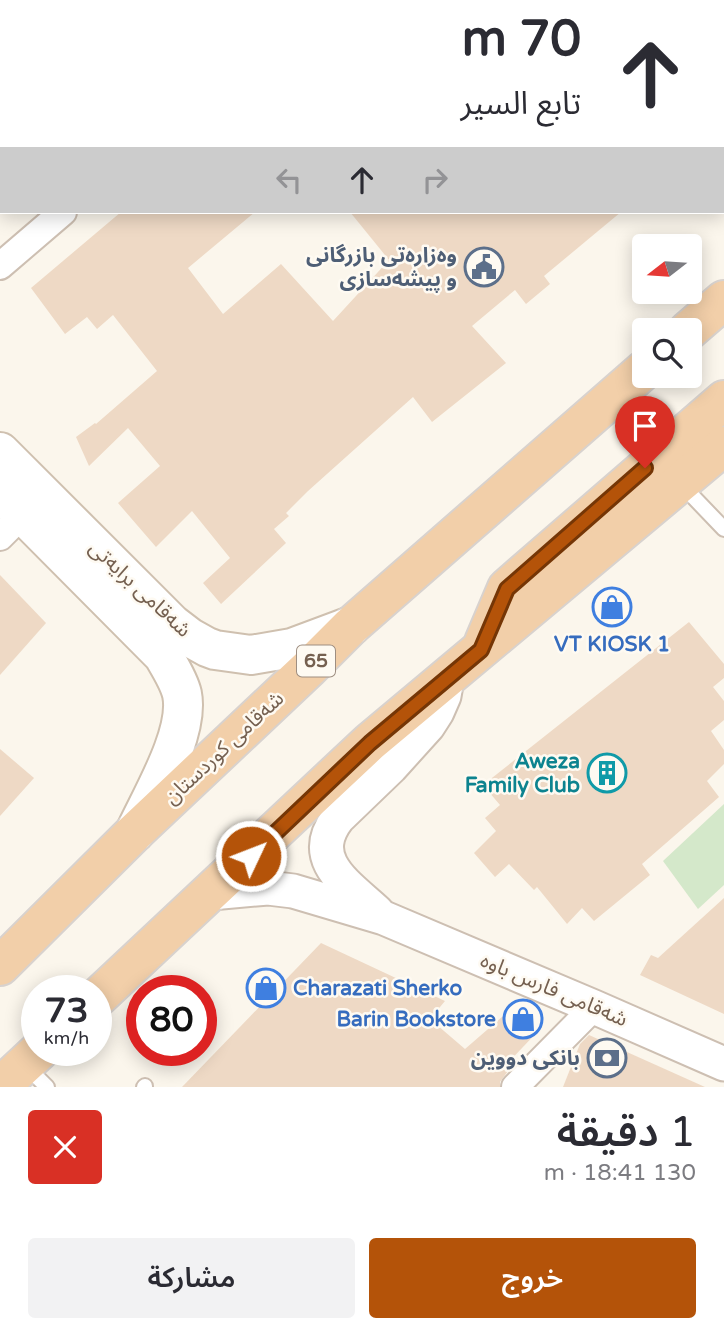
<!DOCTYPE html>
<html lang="ar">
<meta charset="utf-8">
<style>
body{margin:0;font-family:"Varela Round","Noto Sans Arabic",sans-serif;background:#f2f2f3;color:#2b2b33;direction:rtl;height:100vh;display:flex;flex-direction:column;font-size:26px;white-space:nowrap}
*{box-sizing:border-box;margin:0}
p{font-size:23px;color:#7c7c81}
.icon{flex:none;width:38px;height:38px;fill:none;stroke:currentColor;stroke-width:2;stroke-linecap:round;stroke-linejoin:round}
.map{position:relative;height:1087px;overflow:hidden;direction:ltr}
.drawer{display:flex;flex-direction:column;background:#fff;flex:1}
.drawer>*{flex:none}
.banner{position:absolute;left:0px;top:0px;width:724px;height:214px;box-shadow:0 4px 18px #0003;direction:rtl;background:#fff;color:#2b2b33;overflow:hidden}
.needle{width:46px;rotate:253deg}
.tools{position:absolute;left:632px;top:234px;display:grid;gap:14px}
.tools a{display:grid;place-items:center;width:70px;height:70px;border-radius:7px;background:#fff;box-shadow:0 4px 18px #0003;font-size:35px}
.speed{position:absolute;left:21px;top:975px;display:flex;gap:14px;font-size:35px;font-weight:700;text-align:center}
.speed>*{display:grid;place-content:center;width:91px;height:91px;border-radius:50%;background:#fff;box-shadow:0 4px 18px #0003;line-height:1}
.speed small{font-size:18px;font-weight:400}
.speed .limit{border:10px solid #d22;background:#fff;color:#111}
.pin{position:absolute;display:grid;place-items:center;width:60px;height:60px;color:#fff;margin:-72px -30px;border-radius:50% 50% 50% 0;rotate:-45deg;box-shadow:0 0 7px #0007}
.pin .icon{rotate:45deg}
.me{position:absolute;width:77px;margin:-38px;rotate:47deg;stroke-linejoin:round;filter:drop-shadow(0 0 5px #0008)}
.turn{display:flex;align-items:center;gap:24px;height:147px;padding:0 28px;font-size:32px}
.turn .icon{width:91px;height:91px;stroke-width:2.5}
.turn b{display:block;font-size:49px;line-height:60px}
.lanes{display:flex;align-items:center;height:66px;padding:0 28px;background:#0003;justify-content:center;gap:35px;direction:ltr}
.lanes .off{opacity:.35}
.round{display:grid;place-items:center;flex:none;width:74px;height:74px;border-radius:7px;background:#f2f2f3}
.head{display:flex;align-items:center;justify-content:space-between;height:119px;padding:0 28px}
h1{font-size:42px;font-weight:600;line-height:52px}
.action{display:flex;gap:14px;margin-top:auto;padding:14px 28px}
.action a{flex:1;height:80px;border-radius:7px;background:#b45309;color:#fff;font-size:28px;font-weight:600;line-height:80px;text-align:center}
.action a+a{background:#f2f2f3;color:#2b2b33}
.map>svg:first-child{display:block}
.green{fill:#d4e8ca}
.building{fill:#eed9c5}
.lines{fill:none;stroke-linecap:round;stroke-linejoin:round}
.service-casing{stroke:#cdbfb2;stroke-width:18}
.minor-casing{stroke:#cdbfb2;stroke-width:30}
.tertiary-casing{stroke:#cdbfb2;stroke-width:37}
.secondary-casing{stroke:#cfc0af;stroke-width:42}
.trunk-casing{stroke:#d8d2ce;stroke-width:42}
.service{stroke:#fff;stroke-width:14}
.minor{stroke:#fff;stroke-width:26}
.tertiary{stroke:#fff;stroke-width:33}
.secondary{stroke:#fff;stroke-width:38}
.trunk{stroke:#f2cfa9;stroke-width:38}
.route-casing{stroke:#753606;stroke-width:18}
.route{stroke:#b45309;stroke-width:12}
.labels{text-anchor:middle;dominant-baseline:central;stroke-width:5;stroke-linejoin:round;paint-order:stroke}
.shield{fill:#fefaf2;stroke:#9e8e81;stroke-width:2}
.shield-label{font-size:19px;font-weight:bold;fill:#756050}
.service-label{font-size:21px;font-weight:bold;fill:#4e5e75;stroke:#fefaf2;text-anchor:end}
.street-label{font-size:21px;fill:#756050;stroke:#fefaf2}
.shop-label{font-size:21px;font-weight:bold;fill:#366cbe;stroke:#fefaf2}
.culture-label{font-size:21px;font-weight:bold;fill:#0d838f;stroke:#fefaf2;text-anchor:end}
</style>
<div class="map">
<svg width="724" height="1087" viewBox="0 0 724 1087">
<rect width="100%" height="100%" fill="#fbf6ec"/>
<polygon class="green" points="724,804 724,885 698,909 663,861"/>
<g class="building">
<polygon points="121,212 255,212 188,268 223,314 281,264 333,321 389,260 350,212 621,212 544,276 550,284 526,304 515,290 472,326 506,363 432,422 413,397 308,491 286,513 289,516 274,529 286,543 221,604 203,583 230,558 192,511 156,547 118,503 160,466 128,428 89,466 76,437 95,423 96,424 157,371 113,315 97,329 87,317 65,334 31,288"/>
<polygon points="0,575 46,623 0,675"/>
<polygon points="689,622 724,664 724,678 713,687 724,701 724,720 711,731 724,750 724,764 707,781 719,797 642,864 650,875 594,921 582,908 567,924 537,887 534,890 509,864 495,877 474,853 496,831 485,818 500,805 483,785"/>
<polygon points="0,749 34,778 0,816"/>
<polygon points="724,898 724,1014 640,975 651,955 658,958"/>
<polygon points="321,943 445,1001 430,1019 465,1049 510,1010 542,1027 502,1069 508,1071 500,1082 500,1087 182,1087"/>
<polygon points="589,1035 705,1087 563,1087 580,1044"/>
</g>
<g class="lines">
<defs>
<g id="service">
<polyline points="680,483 724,529"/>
<polyline points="26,1066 47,1087"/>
<polyline points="144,1087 145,1086"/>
</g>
<g id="minor">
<polyline points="110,0 111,2"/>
<polyline points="413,0 415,2"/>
<polyline points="558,0 559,2"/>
<polyline points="443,2 445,0"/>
<polyline points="723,188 724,190"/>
<polyline points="0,266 63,212"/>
<polyline points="0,537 22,515"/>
<polyline points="515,1087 594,1007"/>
</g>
<g id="tertiary">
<polyline points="211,893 268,888 293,891 384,918 594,1007 724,1064"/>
<path d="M377,912C348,885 306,860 338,818L391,767L428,726L437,712L444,696L447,679"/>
</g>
<g id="secondary">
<polyline points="0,452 172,624 189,637 207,647 215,650 251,655 292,648 351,626"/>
<path d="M0,491L163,655C170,667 179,681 182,694C190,733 151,797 135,832"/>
</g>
<g id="trunk">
<polyline points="688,331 724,300"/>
<polyline points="484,642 507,588 724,400"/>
<polyline points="0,966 135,832 309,668 351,626 644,370"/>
<polyline points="96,999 370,742 724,446"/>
<polyline points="0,1087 40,1050"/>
</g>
</defs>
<use href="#service" class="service-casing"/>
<use href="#minor" class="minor-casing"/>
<use href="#tertiary" class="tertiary-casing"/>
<use href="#secondary" class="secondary-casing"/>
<use href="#trunk" class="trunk-casing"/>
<use href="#service" class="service"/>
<use href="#minor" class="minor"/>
<use href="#tertiary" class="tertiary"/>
<use href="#secondary" class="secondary"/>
<use href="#trunk" class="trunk"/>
</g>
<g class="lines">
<defs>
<polyline id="route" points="251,856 370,743 481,650 507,589 645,468"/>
</defs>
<use href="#route" class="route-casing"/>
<use href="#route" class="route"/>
</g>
<defs>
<symbol id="civic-ring" viewBox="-11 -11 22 22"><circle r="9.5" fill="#fefaf2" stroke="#5c6f8a" stroke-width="1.5"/><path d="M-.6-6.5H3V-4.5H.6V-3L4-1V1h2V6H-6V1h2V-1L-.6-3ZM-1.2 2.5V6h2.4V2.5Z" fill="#5c6f8a"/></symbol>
<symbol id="shop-ring" viewBox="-11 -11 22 22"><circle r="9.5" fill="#fefaf2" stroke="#3f7fe0" stroke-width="1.5"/><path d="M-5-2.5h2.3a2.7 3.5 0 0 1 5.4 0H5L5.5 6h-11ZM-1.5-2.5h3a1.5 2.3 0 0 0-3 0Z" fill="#3f7fe0"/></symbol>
<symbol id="building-ring" viewBox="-11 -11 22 22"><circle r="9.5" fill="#fefaf2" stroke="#0f9aa8" stroke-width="1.5"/><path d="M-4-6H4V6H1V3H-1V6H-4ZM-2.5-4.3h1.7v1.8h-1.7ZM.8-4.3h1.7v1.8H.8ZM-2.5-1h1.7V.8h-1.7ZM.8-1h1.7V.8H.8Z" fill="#0f9aa8"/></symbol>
<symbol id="bank-ring" viewBox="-11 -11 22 22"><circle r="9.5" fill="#fefaf2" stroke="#5c6f8a" stroke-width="1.5"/><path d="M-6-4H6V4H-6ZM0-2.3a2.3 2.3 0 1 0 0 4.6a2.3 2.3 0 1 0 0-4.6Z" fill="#5c6f8a"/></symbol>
</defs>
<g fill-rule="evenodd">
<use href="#civic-ring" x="462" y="245" width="44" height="44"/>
<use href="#shop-ring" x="590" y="585" width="44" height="44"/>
<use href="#building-ring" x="585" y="751" width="44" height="44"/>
<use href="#shop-ring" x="244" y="966" width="44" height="44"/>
<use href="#shop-ring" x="501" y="997" width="44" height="44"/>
<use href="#bank-ring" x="585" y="1036" width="44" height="44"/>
</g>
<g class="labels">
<rect class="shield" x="297" y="645.5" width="38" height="31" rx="5"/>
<g class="shield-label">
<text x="316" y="661">65</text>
</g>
<g class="service-label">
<text x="457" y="255">وەزارەتی بازرگانی<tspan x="457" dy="24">و پیشەسازی</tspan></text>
<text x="580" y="1058">بانکی دووین</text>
</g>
<g class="street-label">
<text transform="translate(140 589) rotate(43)">شەقامی برایەتی</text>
<text transform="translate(224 748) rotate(-43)">شەقامی کوردستان</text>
<text transform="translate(554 990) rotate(23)">شەقامی فارس باوە</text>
</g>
<g class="shop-label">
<text x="612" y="644">VT KIOSK 1</text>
<text x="293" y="988" text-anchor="start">Charazati Sherko</text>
<text x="496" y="1019" text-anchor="end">Barin Bookstore</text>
</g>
<g class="culture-label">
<text x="580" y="761">Aweza<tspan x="580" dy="24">Family Club</tspan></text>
</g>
</g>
</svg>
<div class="tools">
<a><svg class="needle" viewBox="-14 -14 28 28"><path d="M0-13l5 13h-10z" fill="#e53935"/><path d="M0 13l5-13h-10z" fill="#7c7c81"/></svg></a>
<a><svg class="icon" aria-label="search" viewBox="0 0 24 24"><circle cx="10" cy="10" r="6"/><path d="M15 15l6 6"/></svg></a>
</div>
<div class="speed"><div>73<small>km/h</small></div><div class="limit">80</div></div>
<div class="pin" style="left:645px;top:468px;background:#d93025"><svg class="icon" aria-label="arrive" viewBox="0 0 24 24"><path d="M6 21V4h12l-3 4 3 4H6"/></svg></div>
<svg class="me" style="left:251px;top:856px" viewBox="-20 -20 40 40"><circle r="17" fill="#b45309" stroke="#fff" stroke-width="3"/><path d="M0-11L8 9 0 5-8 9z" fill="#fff"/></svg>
<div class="banner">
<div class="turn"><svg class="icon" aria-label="ahead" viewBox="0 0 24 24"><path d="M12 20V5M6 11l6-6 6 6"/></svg><div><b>70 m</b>تابع السير</div></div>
<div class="lanes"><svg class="icon off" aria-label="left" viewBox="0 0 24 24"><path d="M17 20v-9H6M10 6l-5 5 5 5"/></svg><svg class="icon" aria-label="ahead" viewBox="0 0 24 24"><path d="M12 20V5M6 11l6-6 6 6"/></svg><svg class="icon off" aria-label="right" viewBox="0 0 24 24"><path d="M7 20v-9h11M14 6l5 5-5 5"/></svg></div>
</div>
</div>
<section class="drawer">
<div class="head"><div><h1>1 دقيقة</h1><p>130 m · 18:41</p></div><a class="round" style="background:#d93025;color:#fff"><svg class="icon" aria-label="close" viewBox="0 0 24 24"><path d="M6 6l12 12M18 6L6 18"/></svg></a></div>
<div class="action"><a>خروج</a><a>مشاركة</a></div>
</section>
